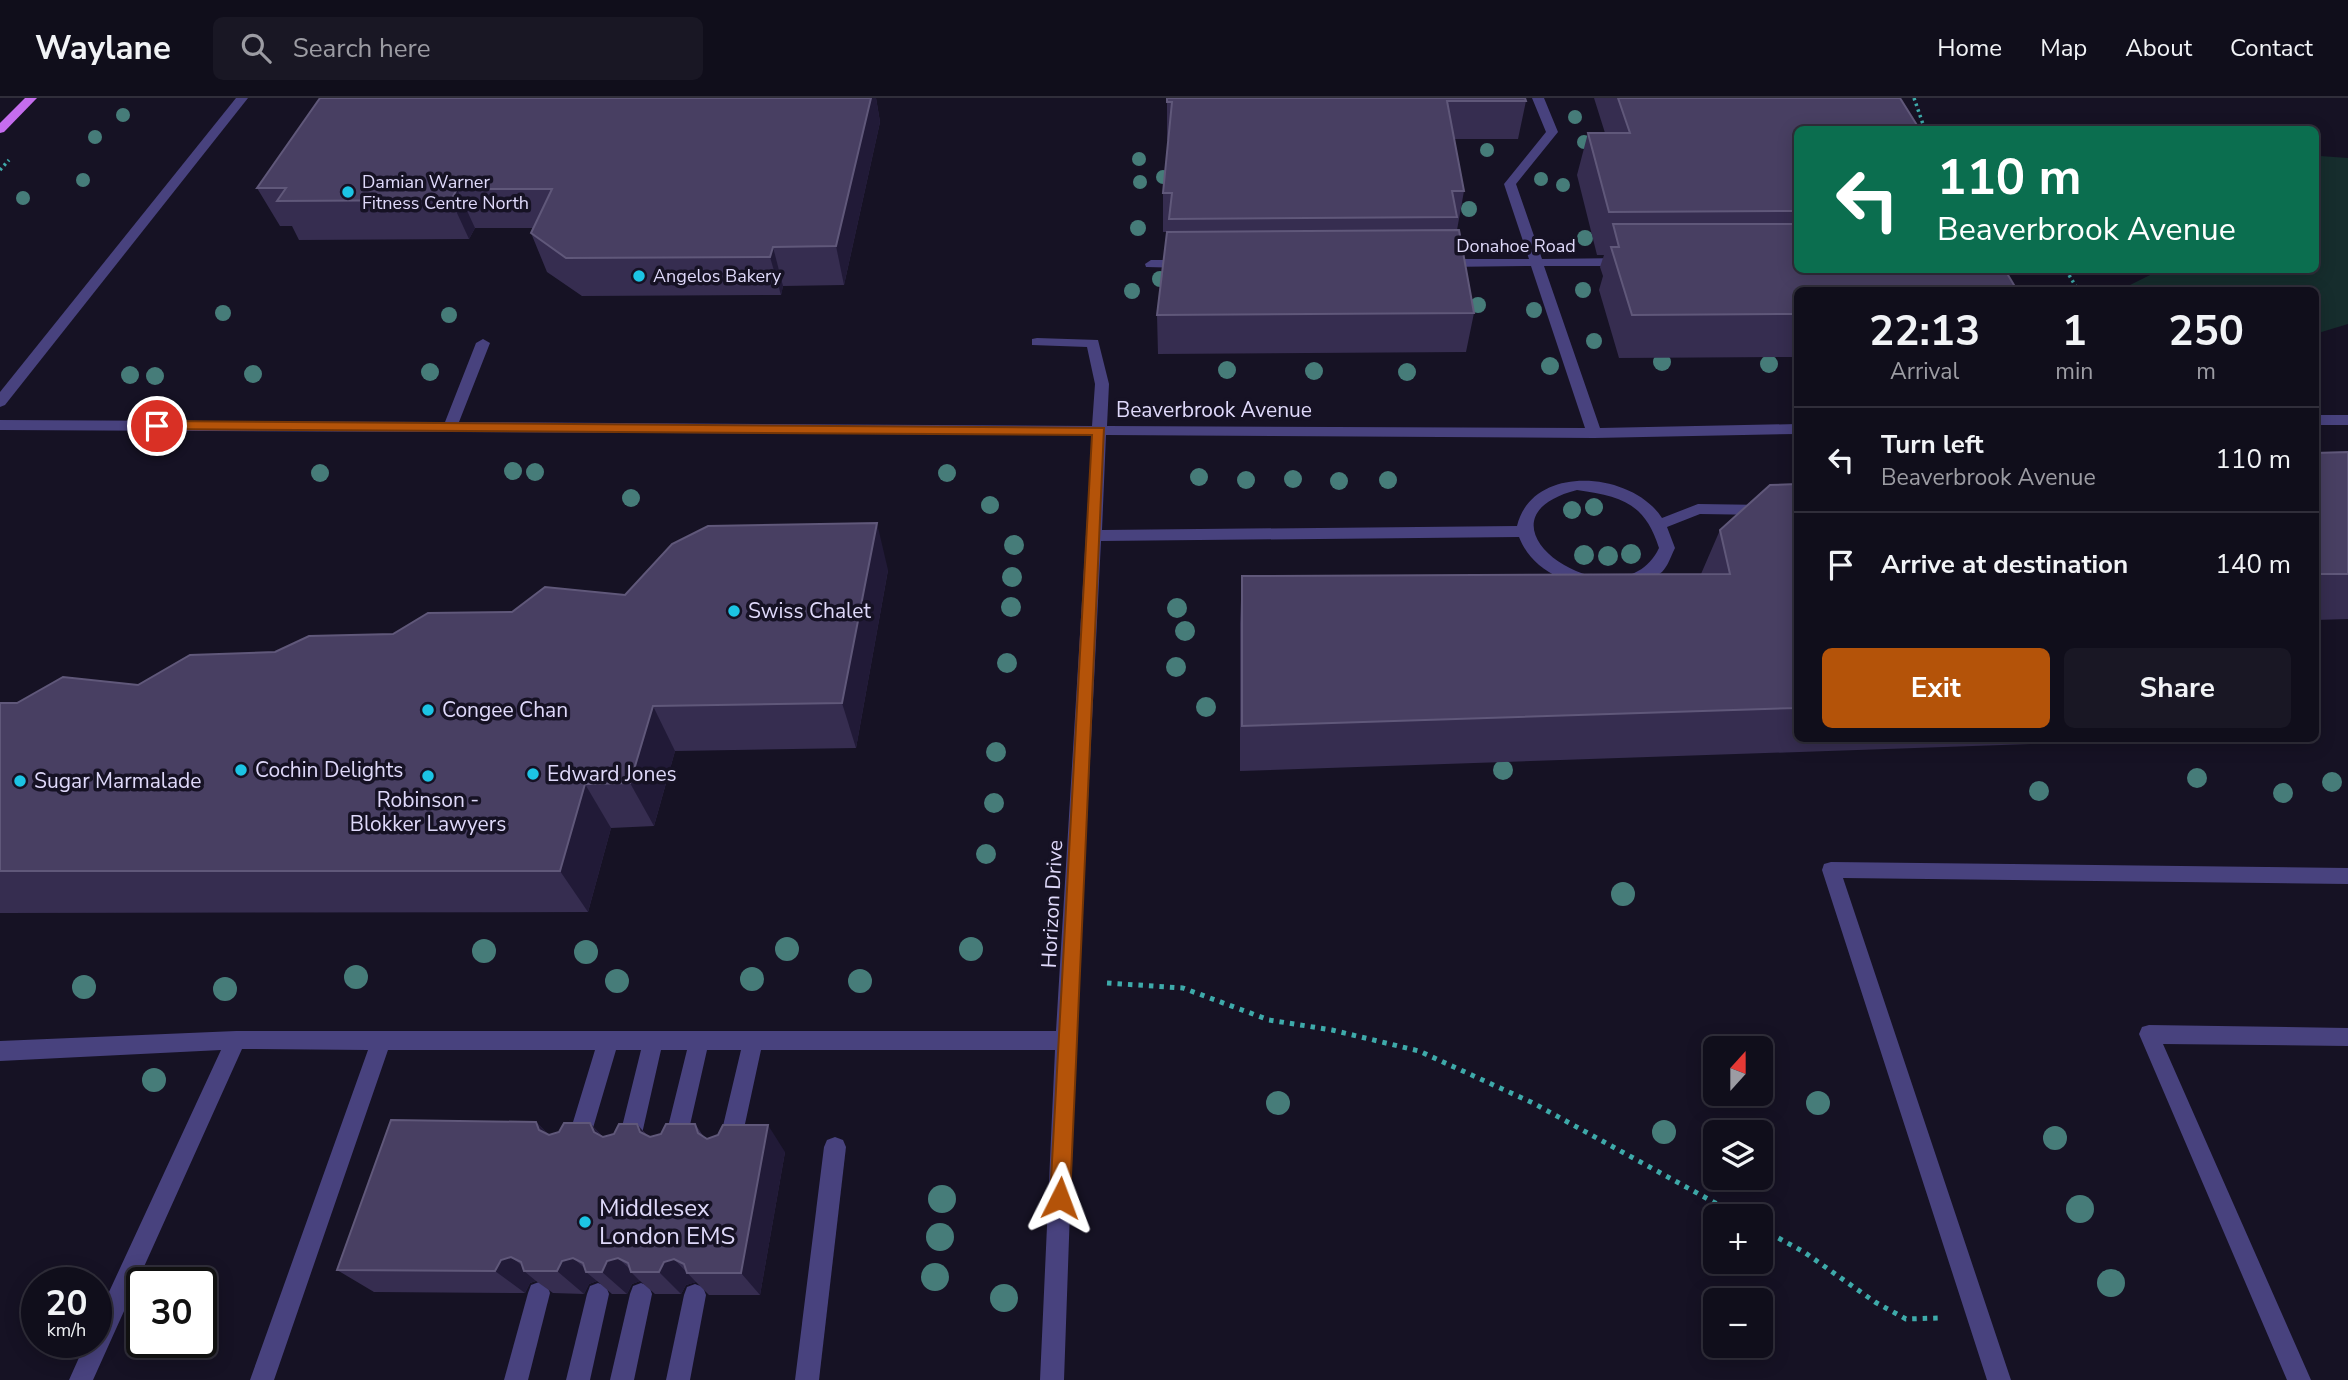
<!DOCTYPE html>
<meta charset="utf-8">
<style>
body{margin:0;font-family:"Nunito Sans",sans-serif;background:#191724;color:#f1f3f6;height:100vh;display:flex;flex-direction:column;font-size:26px;white-space:nowrap}
*{box-sizing:border-box;margin:0}
p{font-size:23px;color:#9c9ca3}
.icon{flex:none;width:38px;height:38px;fill:none;stroke:currentColor;stroke-width:2;stroke-linecap:round;stroke-linejoin:round}
.map{position:relative;flex:1;overflow:hidden}
.panel{position:absolute;left:1794px;top:189px;width:525px;height:455px;display:flex;flex-direction:column;background:#100e1b;border-radius:10px;box-shadow:0 4px 18px #0003,0 0 0 2px #302e3a}
.panel>*{flex:none}
.banner{position:absolute;left:1794px;top:28px;width:525px;height:147px;border-radius:10px;box-shadow:0 4px 18px #0003,0 0 0 2px #302e3a;background:#0b6e4f;color:#fff;overflow:hidden}
.needle{width:46px;rotate:21deg}
.buttons{position:absolute;left:1703px;top:938px;display:grid;gap:14px}
.buttons a{display:grid;place-items:center;width:70px;height:70px;border-radius:10px;background:#100e1b;box-shadow:0 4px 18px #0003,0 0 0 2px #302e3a;font-size:35px}
.speed{position:absolute;left:21px;top:1169px;display:flex;gap:14px;font-size:35px;font-weight:700;text-align:center}
.speed>*{display:grid;place-content:center;width:91px;height:91px;border-radius:50%;background:#100e1b;box-shadow:0 4px 18px #0003,0 0 0 2px #302e3a;line-height:1}
.speed small{font-size:18px;font-weight:400}
.speed .limit{border:4px solid #111;border-radius:10px;background:#fff;color:#111}
.pin{position:absolute;display:grid;place-items:center;width:60px;height:60px;color:#fff;margin:-30px;border:4px solid #fff;border-radius:50%;box-shadow:0 2px 7px #0007}
.me{position:absolute;width:77px;margin:-38px;rotate:3deg;stroke-linejoin:round;filter:drop-shadow(0 0 5px #0008)}
.turn{display:flex;align-items:center;gap:24px;height:147px;padding:0 28px;font-size:32px}
.turn .icon{width:91px;height:91px;stroke-width:2.5}
.turn b{display:block;font-size:49px;line-height:60px}
.eta{display:flex;justify-content:space-evenly;align-items:center;height:119px;text-align:center}
.eta b{font-size:42px;font-weight:700;line-height:49px}
.primary-button{display:flex;gap:14px;margin-top:auto;padding:14px 28px}
.primary-button a{flex:1;height:80px;border-radius:10px;background:#b45309;color:#fff;font-size:28px;font-weight:700;line-height:80px;text-align:center}
.primary-button a+a{background:#191724;color:#f1f3f6}
ul{padding:0;list-style:none}
li{display:flex;align-items:center;gap:21px;height:105px;padding:0 28px;border-top:2px solid #302e3a}
li div{flex:1}
li b{display:block;font-size:26px}
li em{font-style:normal}
header{display:flex;align-items:center;gap:42px;box-sizing:border-box;height:98px;padding:0 35px;background:#100e1b;border-bottom:2px solid #302e3a}
header strong{font-size:33px}
nav{display:flex;gap:38px;margin-inline-start:auto;font-size:24px}
.search{width:490px;height:63px;background:#191724;display:flex;align-items:center;gap:18px;box-sizing:border-box;padding:0 24px;border-radius:10px;color:#9c9ca3;font-size:26px}
.map>svg:first-child{display:block}
.green{fill:#162d2d}
.lines{fill:none;stroke-linecap:round;stroke-linejoin:round}
.path-far1{stroke:#3eaaaa;stroke-width:3.5;stroke-dasharray:2.5 3.5;stroke-linecap:butt}
.path{stroke:#3eaaaa;stroke-width:5;stroke-dasharray:4.5 6;stroke-linecap:butt}
.minor{fill:#48427e;fill-rule:evenodd}
.major{fill:#c56dee;fill-rule:evenodd}
.tree{fill:#467c79}
.wall{fill:#362d50}
.shaded-wall{fill:#211a37}
.building{fill:#483f62;stroke:#60587a;stroke-width:2}
.route{fill:#b45309;stroke:#753606;stroke-width:2}
.poi-dot{fill:#1cc4e4;stroke:#161224;stroke-width:2.5}
.labels{text-anchor:middle;dominant-baseline:central;stroke-width:7;stroke-linejoin:round;paint-order:stroke}
.far-poi-label{font-size:18px;fill:#dfd9fa;stroke:#161224;text-anchor:start}
.far-street-label{font-size:18px;fill:#dfd9fa;stroke:#161224}
.street-label{font-size:21px;fill:#dfd9fa;stroke:#161224}
.poi-label{font-size:21px;fill:#dfd9fa;stroke:#161224;text-anchor:start}
.near-poi-label{font-size:24px;fill:#dfd9fa;stroke:#161224;text-anchor:start}
</style>
<header>
<strong>Waylane</strong>
<div class="search"><svg class="icon" aria-label="search" viewBox="0 0 24 24"><circle cx="10" cy="10" r="6"/><path d="M15 15l6 6"/></svg>Search here</div>
<nav><a>Home</a><a>Map</a><a>About</a><a>Contact</a></nav>
</header>
<div class="map">
<svg width="2348" height="1282" viewBox="0 0 2348 1282">
<rect width="100%" height="100%" fill="#161224"/>
<polygon class="green" points="2320,58 2348,60 2348,226 2315,236 2315,192 2128,192 2130,187 2160,172 2315,172 2315,59"/>
<g class="lines">
<g class="path-far1">
<polyline points="1914,0 1925,32"/>
<polyline points="0,72 9,62"/>
<polyline points="2066,172 2078,192"/>
</g>
<g class="path">
<polyline points="1107,885 1183,890 1269,922 1332,932 1419,953 1533,1005 1739,1118"/>
<polyline points="1760,1130 1804,1154 1875,1204 1906,1221 1939,1220"/>
</g>
<g class="minor">
<polygon points="236,0 248,0 5,307 0,309 0,294"/>
<path d="M1532,0H1544L1558,34L1516,86L1542,161L1626,160L1632,164L1626,168H1544L1600,330L1797,326V336L1594,340L1106,337L1102,432L1517,428C1532,365 1632,373 1662,420L1698,406L1766,407L1774,412L1766,417L1700,416L1667,429L1675,450C1671,458 1668,468 1662,474C1655,480 1644,482 1636,485C1595,498 1536,483 1519,439L1101,443L1076,943L1064,1282H1040L1055,952H761L740,1049L737,1056L729,1059L721,1056L718,1049L741,952H707L685,1049L682,1056L674,1059L666,1056L663,1049L687,952H661L639,1049L636,1056L628,1059L620,1056L617,1049L641,952H616L588,1047L585,1054L577,1057L569,1054L566,1047L595,952H388L274,1282H250L368,952L242,951L93,1282H69L86,1244H96V1222L221,952L0,963V943L236,933H1056L1092,337L0,332V322L445,324L476,245L483,241L490,245L459,324L1092,328L1095,286L1087,249L1032,247V241L1037,240L1098,242L1109,286L1107,328L1585,330L1531,168L1444,169L1438,165L1444,161H1529L1504,86L1546,34ZM1577,392C1621,398 1645,405 1659,450C1620,532 1457,423 1577,392Z"/>
<polygon points="1151,162 1185,162 1191,166 1185,170 1146,169 1145,166"/>
<rect x="2315" y="317" width="33" height="10"/>
<polygon points="1831,764 2348,770 2348,786 1843,780 2011,1282 1987,1282 1822,772 1824,766"/>
<polygon points="2149,927 2348,930 2348,948 2163,946 2311,1282 2287,1282 2139,936 2142,929"/>
<polygon points="835,1039 843,1042 846,1049 819,1282 795,1282 824,1049 827,1042"/>
<polygon points="539,1184 547,1187 550,1195 528,1282 504,1282 528,1195 531,1187"/>
<polygon points="598,1185 606,1188 609,1196 590,1282 566,1282 587,1196 590,1188"/>
<polygon points="641,1185 649,1188 652,1196 634,1282 610,1282 630,1196 633,1188"/>
<polygon points="695,1186 703,1189 706,1197 690,1282 666,1282 684,1197 687,1189"/>
</g>
<polygon class="major" points="25,0 37,0 4,34 0,35 0,25"/>
</g>
<g class="tree">
<circle cx="123" cy="17" r="7"/>
<circle cx="1575" cy="19" r="7"/>
<circle cx="95" cy="39" r="7"/>
<circle cx="1584" cy="44" r="7"/>
<circle cx="1487" cy="52" r="7"/>
<circle cx="1139" cy="61" r="7"/>
<circle cx="1163" cy="79" r="7"/>
<circle cx="1541" cy="81" r="7"/>
<circle cx="83" cy="82" r="7"/>
<circle cx="1140" cy="84" r="7"/>
<circle cx="1563" cy="87" r="7"/>
<circle cx="23" cy="100" r="7"/>
<circle cx="1469" cy="111" r="8"/>
<circle cx="1138" cy="130" r="8"/>
<circle cx="1585" cy="140" r="8"/>
<circle cx="1160" cy="181" r="8"/>
<circle cx="1583" cy="192" r="8"/>
<circle cx="1132" cy="193" r="8"/>
<circle cx="1478" cy="207" r="8"/>
<circle cx="1534" cy="212" r="8"/>
<circle cx="223" cy="215" r="8"/>
<circle cx="449" cy="217" r="8"/>
<circle cx="1594" cy="243" r="8"/>
<circle cx="1662" cy="264" r="9"/>
<circle cx="1769" cy="266" r="9"/>
<circle cx="1550" cy="268" r="9"/>
<circle cx="1227" cy="272" r="9"/>
<circle cx="1314" cy="273" r="9"/>
<circle cx="430" cy="274" r="9"/>
<circle cx="1407" cy="274" r="9"/>
<circle cx="253" cy="276" r="9"/>
<circle cx="130" cy="277" r="9"/>
<circle cx="155" cy="278" r="9"/>
<circle cx="513" cy="373" r="9"/>
<circle cx="535" cy="374" r="9"/>
<circle cx="320" cy="375" r="9"/>
<circle cx="947" cy="375" r="9"/>
<circle cx="1199" cy="379" r="9"/>
<circle cx="1293" cy="381" r="9"/>
<circle cx="1246" cy="382" r="9"/>
<circle cx="1388" cy="382" r="9"/>
<circle cx="1339" cy="383" r="9"/>
<circle cx="631" cy="400" r="9"/>
<circle cx="990" cy="407" r="9"/>
<circle cx="1594" cy="409" r="9"/>
<circle cx="1572" cy="412" r="9"/>
<circle cx="1014" cy="447" r="10"/>
<circle cx="1631" cy="456" r="10"/>
<circle cx="1584" cy="457" r="10"/>
<circle cx="1608" cy="458" r="10"/>
<circle cx="1012" cy="479" r="10"/>
<circle cx="1011" cy="509" r="10"/>
<circle cx="1177" cy="510" r="10"/>
<circle cx="1185" cy="533" r="10"/>
<circle cx="1007" cy="565" r="10"/>
<circle cx="1176" cy="569" r="10"/>
<circle cx="1206" cy="609" r="10"/>
<circle cx="996" cy="654" r="10"/>
<circle cx="1503" cy="672" r="10"/>
<circle cx="2197" cy="680" r="10"/>
<circle cx="2332" cy="684" r="10"/>
<circle cx="2039" cy="693" r="10"/>
<circle cx="2283" cy="695" r="10"/>
<circle cx="994" cy="705" r="10"/>
<circle cx="986" cy="756" r="10"/>
<circle cx="1623" cy="796" r="12"/>
<circle cx="787" cy="851" r="12"/>
<circle cx="971" cy="851" r="12"/>
<circle cx="484" cy="853" r="12"/>
<circle cx="586" cy="854" r="12"/>
<circle cx="356" cy="879" r="12"/>
<circle cx="752" cy="881" r="12"/>
<circle cx="617" cy="883" r="12"/>
<circle cx="860" cy="883" r="12"/>
<circle cx="84" cy="889" r="12"/>
<circle cx="225" cy="891" r="12"/>
<circle cx="154" cy="982" r="12"/>
<circle cx="1278" cy="1005" r="12"/>
<circle cx="1818" cy="1005" r="12"/>
<circle cx="1664" cy="1034" r="12"/>
<circle cx="2055" cy="1040" r="12"/>
<circle cx="942" cy="1101" r="14"/>
<circle cx="2080" cy="1111" r="14"/>
<circle cx="940" cy="1139" r="14"/>
<circle cx="935" cy="1179" r="14"/>
<circle cx="2111" cy="1185" r="14"/>
<circle cx="1004" cy="1200" r="14"/>
</g>
<g class="wall">
<polygon points="320,0 876,0 880,24 844,187 783,188 781,197 582,198 547,174 531,135 534,130 475,130 469,141 299,142 292,128 280,128 257,90"/>
<polygon points="1167,0 1526,3 1518,41 1454,41 1464,93 1457,132 1454,132 1474,215 1466,254 1158,256 1157,217 1169,134 1163,134 1163,95 1168,42 1167,42"/>
<polygon points="1594,0 1900,0 1797,32 1797,259 1619,260 1599,192 1603,178 1600,169 1604,157 1597,157 1577,77 1588,35 1605,35"/>
<polygon points="2348,354 2348,521 2315,522 2315,355"/>
<polygon points="1797,386 1797,640 2036,640 2031,646 1240,673 1240,525 1242,478 1701,476 1720,432"/>
<polygon points="888,472 856,650 675,653 654,728 611,730 588,814 0,815 0,605 17,605 138,587 275,554 393,536 512,514 625,497"/>
<polygon points="536,1024 549,1037 590,1025 603,1039 614,1036 637,1026 647,1037 650,1039 695,1026 704,1039 707,1041 785,1054 760,1197 709,1197 696,1184 686,1187 681,1196 655,1196 640,1183 632,1186 627,1196 612,1196 597,1183 589,1186 584,1196 553,1195 536,1183 530,1185 525,1195 374,1194 337,1172"/>
</g>
<g class="shaded-wall">
<polygon points="871,0 876,0 880,24 844,187 836,148"/>
<polygon points="457,91 475,130 469,141 451,102"/>
<polygon points="773,149 783,188 781,197 770,159"/>
<polygon points="877,425 888,472 856,650 842,605"/>
<polygon points="653,608 675,653 654,728 630,685"/>
<polygon points="585,686 611,730 588,814 560,773"/>
<polygon points="536,1024 563,1051 539,1032"/>
<polygon points="590,1025 614,1052 594,1034"/>
<polygon points="637,1026 659,1053 640,1034"/>
<polygon points="768,1027 785,1054 760,1197 741,1175"/>
<polygon points="511,1159 529,1173 524,1173 536,1183 530,1185 525,1195 495,1173 501,1162"/>
<polygon points="573,1160 589,1174 586,1174 597,1183 589,1186 584,1196 557,1173 562,1163"/>
<polygon points="618,1160 633,1174 631,1174 640,1183 632,1186 627,1196 602,1174 607,1163"/>
<polygon points="674,1161 696,1184 686,1187 681,1196 659,1174 664,1164"/>
</g>
<g class="building">
<polygon points="320,0 871,0 836,148 773,149 770,159 566,160 531,135 552,91 457,91 451,102 277,103 286,90 257,90"/>
<polygon points="1167,0 1525,0 1526,3 1447,3 1464,93 1452,93 1457,119 1169,121 1172,95 1163,95 1172,4 1167,4"/>
<polygon points="1618,0 1900,0 1920,32 1797,32 1797,113 1609,114 1588,35 1630,35"/>
<polygon points="1613,126 1797,126 1797,172 2005,172 2017,192 1797,192 1797,216 1632,217 1611,149 1619,149"/>
<polygon points="1459,132 1474,215 1157,217 1167,134"/>
<polygon points="2348,354 2348,476 2315,476 2315,355"/>
<polygon points="1797,386 1797,610 1242,628 1242,478 1730,476 1720,432 1770,387"/>
<polygon points="877,425 842,605 653,608 630,685 585,686 560,773 0,773 0,605 17,605 63,579 138,587 190,557 275,554 309,538 393,536 428,515 512,514 545,489 625,497 672,446 708,428"/>
<polygon points="391,1022 536,1024 539,1032 549,1037 559,1034 564,1025 590,1025 594,1034 603,1039 614,1036 619,1026 637,1026 640,1034 650,1039 661,1036 666,1026 695,1026 698,1035 707,1041 718,1037 723,1027 768,1027 741,1175 687,1175 684,1166 674,1161 664,1164 659,1174 631,1174 628,1165 618,1160 607,1163 602,1174 586,1174 583,1165 573,1160 562,1163 557,1173 524,1173 521,1164 511,1159 501,1162 495,1173 337,1172"/>
</g>
<polygon class="route" points="157,323 1104,330 1070,1100 1067,1107 1060,1110 1053,1107 1050,1100 1092,337 152,331 150,328"/>
<g class="poi-dot">
<circle cx="348" cy="94" r="7"/>
<circle cx="639" cy="178" r="7"/>
<circle cx="734" cy="513" r="7"/>
<circle cx="428" cy="612" r="7"/>
<circle cx="241" cy="672" r="7"/>
<circle cx="533" cy="676" r="7"/>
<circle cx="428" cy="678" r="7"/>
<circle cx="20" cy="683" r="7"/>
<circle cx="585" cy="1124" r="7"/>
</g>
<g class="labels">
<g class="far-poi-label">
<text x="362" y="84">Damian Warner<tspan x="362" dy="21">Fitness Centre North</tspan></text>
<text x="653" y="178">Angelos Bakery</text>
</g>
<g class="far-street-label">
<text x="1516" y="148">Donahoe Road</text>
</g>
<g class="street-label">
<text x="1214" y="312">Beaverbrook Avenue</text>
<text transform="translate(1052 806) rotate(-87)">Horizon Drive</text>
</g>
<g class="poi-label">
<text x="748" y="513">Swiss Chalet</text>
<text x="442" y="612">Congee Chan</text>
<text x="255" y="672">Cochin Delights</text>
<text x="547" y="676">Edward Jones</text>
<text x="34" y="683">Sugar Marmalade</text>
<text x="428" y="702" text-anchor="middle">Robinson -<tspan x="428" dy="24">Blokker Lawyers</tspan></text>
</g>
<g class="near-poi-label">
<text x="599" y="1110">Middlesex<tspan x="599" dy="28">London EMS</tspan></text>
</g>
</g>
</svg>
<div class="buttons">
<a><svg class="needle" viewBox="-14 -14 28 28"><path d="M0-13l5 13h-10z" fill="#e53935"/><path d="M0 13l5-13h-10z" fill="#9c9ca3"/></svg></a>
<a><svg class="icon" aria-label="layers" viewBox="0 0 24 24"><path d="M12 4l9 5-9 5-9-5zM3 14l9 5 9-5"/></svg></a>
<a>+</a>
<a>−</a>
</div>
<div class="speed"><div>20<small>km/h</small></div><div class="limit">30</div></div>
<div class="pin" style="left:157px;top:328px;background:#d93025"><svg class="icon" aria-label="arrive" viewBox="0 0 24 24"><path d="M6 21V4h12l-3 4 3 4H6"/></svg></div>
<svg class="me" style="left:1060px;top:1100px" viewBox="-20 -20 40 40"><path d="M0-17L14 15 0 8-14 15z" fill="#b45309" stroke="#fff" stroke-width="4"/></svg>
<div class="banner">
<div class="turn"><svg class="icon" aria-label="left" viewBox="0 0 24 24"><path d="M17 20v-9H6M10 6l-5 5 5 5"/></svg><div><b>110 m</b>Beaverbrook Avenue</div></div>
</div>
<section class="panel">
<div class="eta">
<div><b>22:13</b><p>Arrival</p></div>
<div><b>1</b><p>min</p></div>
<div><b>250</b><p>m</p></div>
</div>
<ul>
<li><svg class="icon" aria-label="left" viewBox="0 0 24 24"><path d="M17 20v-9H6M10 6l-5 5 5 5"/></svg><div><b>Turn left</b><p>Beaverbrook Avenue</p></div><em>110 m</em></li>
<li><svg class="icon" aria-label="arrive" viewBox="0 0 24 24"><path d="M6 21V4h12l-3 4 3 4H6"/></svg><div><b>Arrive at destination</b></div><em>140 m</em></li>
</ul>
<div class="primary-button"><a>Exit</a><a>Share</a></div>
</section>
</div>
